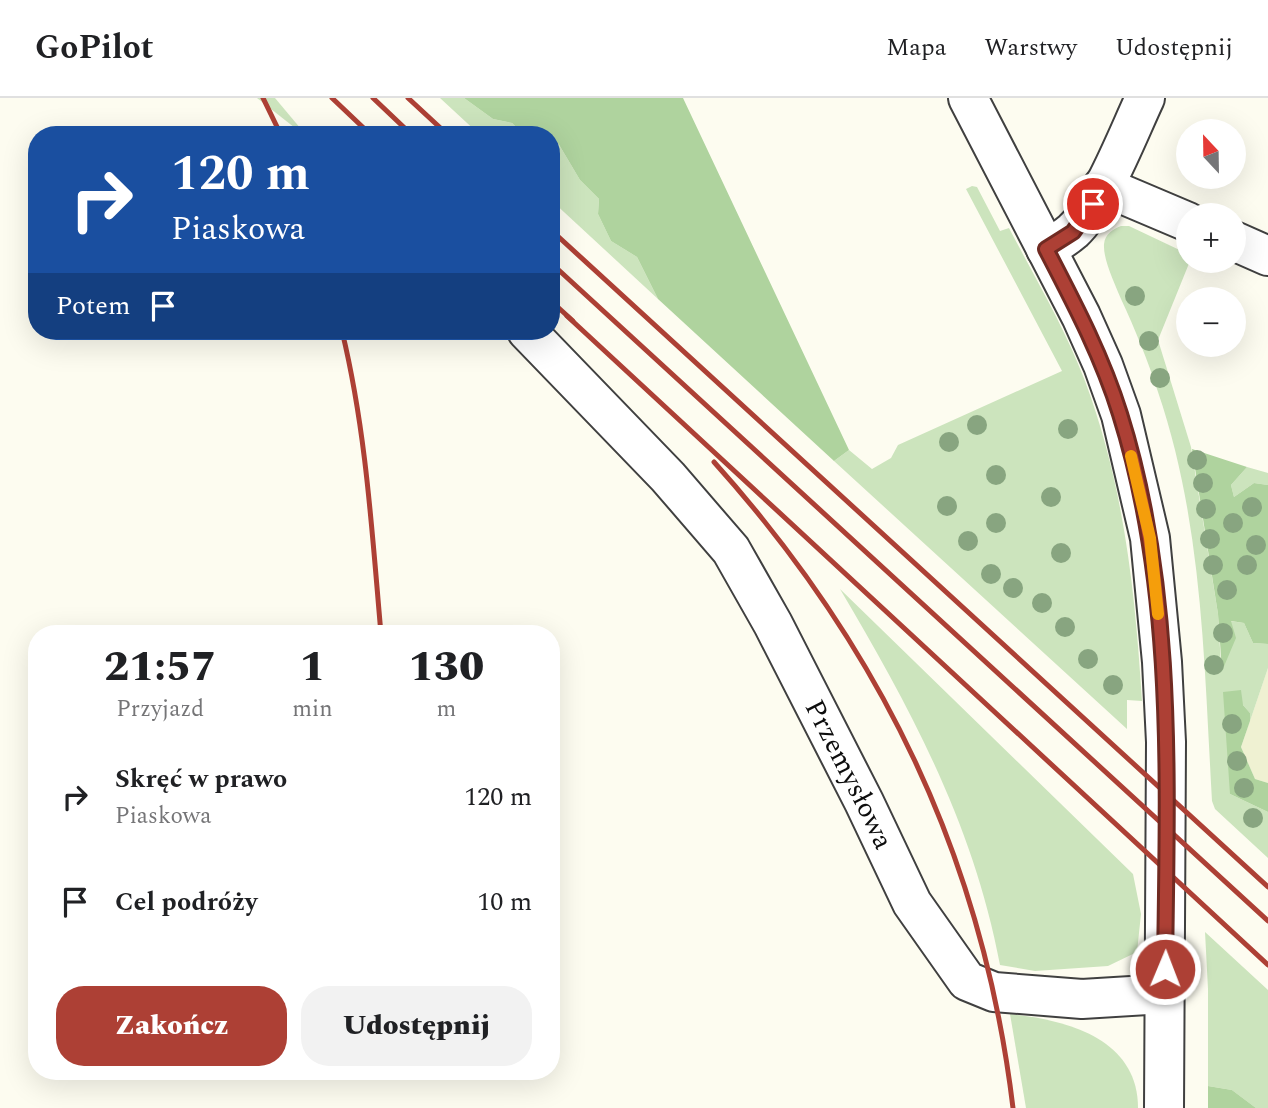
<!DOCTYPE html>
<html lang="pl">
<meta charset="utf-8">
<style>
body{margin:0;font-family:Spectral,serif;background:#f2f2f2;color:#202124;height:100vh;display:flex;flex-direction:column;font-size:26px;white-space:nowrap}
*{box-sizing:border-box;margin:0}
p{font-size:23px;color:#757577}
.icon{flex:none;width:38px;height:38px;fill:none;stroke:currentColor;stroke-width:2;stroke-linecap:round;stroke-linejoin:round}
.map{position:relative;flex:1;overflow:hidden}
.panel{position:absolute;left:28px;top:527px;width:532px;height:455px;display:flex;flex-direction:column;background:#fff;border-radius:28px;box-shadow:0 7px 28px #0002}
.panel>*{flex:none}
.top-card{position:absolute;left:28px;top:28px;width:532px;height:214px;border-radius:28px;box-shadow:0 7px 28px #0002;background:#1a4fa0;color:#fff;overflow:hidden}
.needle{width:46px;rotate:338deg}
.buttons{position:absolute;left:1176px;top:21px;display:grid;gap:14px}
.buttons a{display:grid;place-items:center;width:70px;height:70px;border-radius:50%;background:#fff;box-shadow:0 7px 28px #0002;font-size:35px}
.pin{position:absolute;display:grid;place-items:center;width:60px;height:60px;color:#fff;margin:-30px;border:4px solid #fff;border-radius:50%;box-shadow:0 2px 7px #0007}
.me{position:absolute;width:77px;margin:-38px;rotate:1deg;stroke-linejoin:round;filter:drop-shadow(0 0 5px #0008)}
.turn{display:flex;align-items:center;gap:24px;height:147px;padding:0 28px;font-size:32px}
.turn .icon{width:91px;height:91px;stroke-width:2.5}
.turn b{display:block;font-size:49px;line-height:60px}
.then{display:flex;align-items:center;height:66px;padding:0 28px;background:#0003;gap:14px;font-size:26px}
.eta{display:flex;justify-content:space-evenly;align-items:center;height:119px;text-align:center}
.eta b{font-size:42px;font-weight:800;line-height:49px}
.primary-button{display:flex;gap:14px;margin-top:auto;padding:14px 28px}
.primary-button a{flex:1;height:80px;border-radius:28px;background:#ad4035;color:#fff;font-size:28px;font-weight:800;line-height:80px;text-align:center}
.primary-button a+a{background:#f2f2f2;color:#202124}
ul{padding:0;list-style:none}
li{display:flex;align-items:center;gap:21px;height:105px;padding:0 28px}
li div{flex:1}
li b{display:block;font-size:26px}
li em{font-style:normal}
header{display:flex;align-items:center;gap:42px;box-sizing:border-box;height:98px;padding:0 35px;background:#fff;border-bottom:2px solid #e0e0e0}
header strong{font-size:33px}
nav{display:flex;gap:38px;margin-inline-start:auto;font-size:24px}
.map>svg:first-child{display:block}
.farmland{fill:#eff1d2}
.green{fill:#cce4bd}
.forest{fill:#afd39e}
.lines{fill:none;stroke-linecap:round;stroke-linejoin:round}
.minor-casing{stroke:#404040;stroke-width:42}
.minor{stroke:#fff;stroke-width:38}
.rail{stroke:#ad4035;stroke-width:5}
.tree{fill:#88a580}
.route-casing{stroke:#702a22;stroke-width:18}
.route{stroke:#ad4035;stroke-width:12}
.slow{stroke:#f59e0b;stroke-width:12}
.labels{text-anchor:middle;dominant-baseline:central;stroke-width:7;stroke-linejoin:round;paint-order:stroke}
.street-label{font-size:28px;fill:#0d0d0d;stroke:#fff}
</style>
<header>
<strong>GoPilot</strong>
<nav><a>Mapa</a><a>Warstwy</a><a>Udostępnij</a></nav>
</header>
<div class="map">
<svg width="1268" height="1010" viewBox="0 0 1268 1010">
<rect width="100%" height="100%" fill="#fdfcf0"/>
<polygon class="farmland" points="1268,570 1268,685 1255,681 1241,649"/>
<g class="green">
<polygon points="257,0 275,0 306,37 304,37"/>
<polygon points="440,0 464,0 493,21 512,25 524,37 480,37"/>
<polygon points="551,44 558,45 580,82 599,101 598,116 611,143 637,159 658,201 551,102"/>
<path d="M972,88L977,89L1000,133L1009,130C1035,180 1065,230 1085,283C1124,388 1135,492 1142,603L1127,602V631L834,363L849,352L872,371L891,360L898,347L1062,273L966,91Z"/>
<path d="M1121,128H1129L1188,156L1190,163L1158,242L1191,349L1218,516L1221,568L1230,523L1244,525L1253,545L1268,546V570L1250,623V615L1243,607L1230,696L1268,714V760L1215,711L1212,703C1204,565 1203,426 1158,294C1148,263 1135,231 1121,201C1115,186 1103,162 1104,146C1105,136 1113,131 1121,128Z"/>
<polygon points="1247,369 1268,375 1268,387 1254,385 1234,399 1231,387"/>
<path d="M840,491L1133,776L1141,816L1137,854L1108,868L1035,873L1000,867C974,728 911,611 840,491Z"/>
<polygon points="1205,834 1268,892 1268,1010 1256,1010 1232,992 1208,988 1208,891"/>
<path d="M1010,916C1066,922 1138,940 1138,1010H1026Z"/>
</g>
<g class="forest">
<polygon points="464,0 683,0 849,352 834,363 658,201 637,159 611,143 598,116 599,101 580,82 558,45 551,44 551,37 524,37 512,25 493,21"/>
<polygon points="1192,351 1247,369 1231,387 1234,399 1254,385 1268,387 1268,546 1253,545 1244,525 1231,523 1236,540 1222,573 1218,516"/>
<polygon points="1241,592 1243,607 1250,615 1250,623 1241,649 1255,681 1268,685 1268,714 1230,696 1223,594"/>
<polygon points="1208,988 1232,992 1256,1010 1208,1010"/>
</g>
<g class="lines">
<defs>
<g id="minor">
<polyline points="968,0 1081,218 1103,267 1121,317 1150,440 1162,564 1166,644 1164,1010"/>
<polyline points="1103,88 1188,124"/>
<polyline points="1234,143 1268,158"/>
<path d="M1046,151C1055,146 1065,140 1073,133C1101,107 1128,36 1145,0"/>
<path id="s1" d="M527,233L668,379L731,452L773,526L864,704L912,805L967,883L994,894L1082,901L1164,896"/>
</g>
</defs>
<use href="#minor" class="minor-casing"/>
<use href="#minor" class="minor"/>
<g class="rail">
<polyline points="263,0 281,37"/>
<polyline points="332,0 371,37"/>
<polyline points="373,0 412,37"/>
<polyline points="408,0 448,37"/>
<polyline points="551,132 1268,789"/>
<polyline points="551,165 1268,823"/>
<polyline points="551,203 573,223"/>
<polyline points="567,218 1268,867"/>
<path d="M342,233C366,332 372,434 381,536"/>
<path d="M714,364C881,550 983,760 1013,1010"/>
</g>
</g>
<g class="tree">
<circle cx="1135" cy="198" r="10"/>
<circle cx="1149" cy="243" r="10"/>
<circle cx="1160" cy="280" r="10"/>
<circle cx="977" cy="327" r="10"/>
<circle cx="1068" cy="331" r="10"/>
<circle cx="949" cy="344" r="10"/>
<circle cx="1197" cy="362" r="10"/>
<circle cx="996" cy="377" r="10"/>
<circle cx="1203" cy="385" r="10"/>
<circle cx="1051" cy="399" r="10"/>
<circle cx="947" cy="408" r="10"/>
<circle cx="1252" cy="409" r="10"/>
<circle cx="1206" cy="411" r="10"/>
<circle cx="996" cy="425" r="10"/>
<circle cx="1233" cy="425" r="10"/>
<circle cx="1210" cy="441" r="10"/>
<circle cx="968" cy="443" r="10"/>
<circle cx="1256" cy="447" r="10"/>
<circle cx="1061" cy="455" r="10"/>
<circle cx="1213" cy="467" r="10"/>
<circle cx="1247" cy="467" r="10"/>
<circle cx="991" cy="476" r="10"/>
<circle cx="1013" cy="490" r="10"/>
<circle cx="1227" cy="492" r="10"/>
<circle cx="1042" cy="505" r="10"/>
<circle cx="1065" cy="529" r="10"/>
<circle cx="1223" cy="535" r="10"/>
<circle cx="1088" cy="561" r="10"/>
<circle cx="1214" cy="567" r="10"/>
<circle cx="1113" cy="587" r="10"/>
<circle cx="1232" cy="626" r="10"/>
<circle cx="1237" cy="663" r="10"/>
<circle cx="1244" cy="690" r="10"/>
<circle cx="1253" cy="720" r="10"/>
</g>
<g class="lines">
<defs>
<path id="route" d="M1093,106L1073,134L1046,151C1074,205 1102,258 1120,316C1176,494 1167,687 1165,871"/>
</defs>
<use href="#route" class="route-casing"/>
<use href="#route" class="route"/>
<polyline class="slow" points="1131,358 1150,440 1158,516"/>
</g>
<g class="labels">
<g class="street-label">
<text stroke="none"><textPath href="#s1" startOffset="553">Przemysłowa</textPath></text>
</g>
</g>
</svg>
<div class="buttons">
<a><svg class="needle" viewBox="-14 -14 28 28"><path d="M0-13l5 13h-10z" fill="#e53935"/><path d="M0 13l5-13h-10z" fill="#757577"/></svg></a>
<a>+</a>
<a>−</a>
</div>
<div class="pin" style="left:1093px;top:106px;background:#d93025"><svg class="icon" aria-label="arrive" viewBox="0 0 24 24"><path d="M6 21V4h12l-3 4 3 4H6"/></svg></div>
<svg class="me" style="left:1165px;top:871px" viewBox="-20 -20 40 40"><circle r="17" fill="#ad4035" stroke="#fff" stroke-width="3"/><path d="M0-11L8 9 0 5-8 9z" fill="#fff"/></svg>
<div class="top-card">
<div class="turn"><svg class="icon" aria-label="right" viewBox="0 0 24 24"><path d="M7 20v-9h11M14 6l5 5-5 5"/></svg><div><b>120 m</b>Piaskowa</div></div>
<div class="then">Potem<svg class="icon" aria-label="arrive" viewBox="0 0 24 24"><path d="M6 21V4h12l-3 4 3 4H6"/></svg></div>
</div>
<section class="panel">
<div class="eta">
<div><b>21:57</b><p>Przyjazd</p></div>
<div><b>1</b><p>min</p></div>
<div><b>130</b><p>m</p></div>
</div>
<ul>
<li><svg class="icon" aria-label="right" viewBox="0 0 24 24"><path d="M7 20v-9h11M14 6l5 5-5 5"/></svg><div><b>Skręć w prawo</b><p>Piaskowa</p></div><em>120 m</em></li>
<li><svg class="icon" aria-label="arrive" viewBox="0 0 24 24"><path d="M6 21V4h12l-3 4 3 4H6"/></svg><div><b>Cel podróży</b></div><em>10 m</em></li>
</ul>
<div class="primary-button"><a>Zakończ</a><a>Udostępnij</a></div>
</section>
</div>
